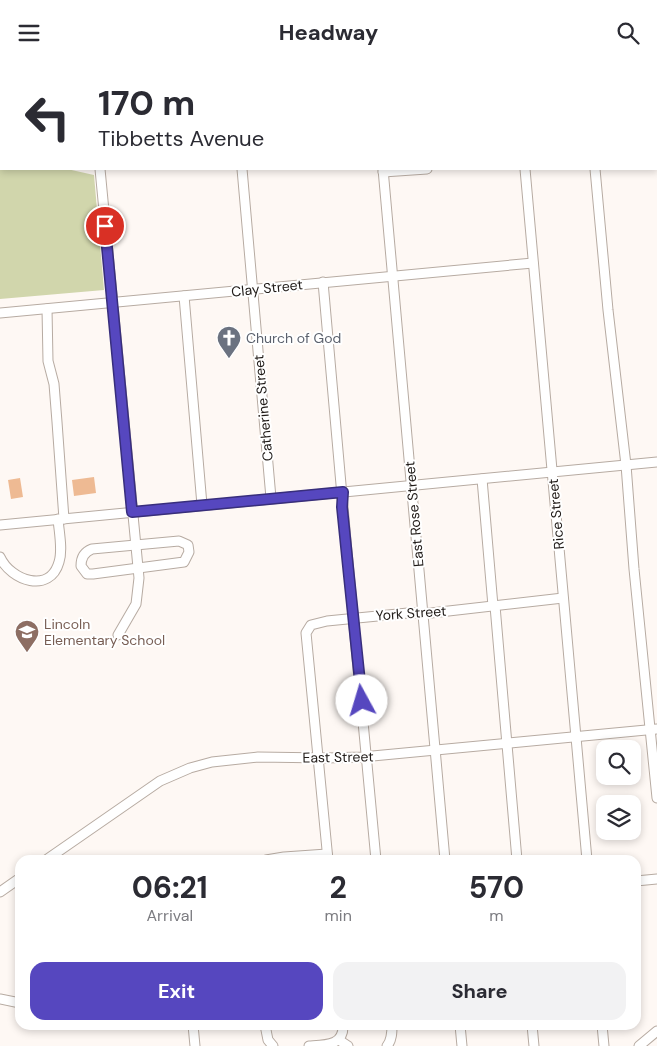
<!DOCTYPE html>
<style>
body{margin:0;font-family:"DM Sans",sans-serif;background:#f2f2f3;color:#2b2b33;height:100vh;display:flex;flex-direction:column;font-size:19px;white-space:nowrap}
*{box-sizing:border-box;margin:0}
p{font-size:16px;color:#7c7c81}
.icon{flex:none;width:28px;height:28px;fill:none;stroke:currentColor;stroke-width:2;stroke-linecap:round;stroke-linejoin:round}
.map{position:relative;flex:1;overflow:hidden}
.drawer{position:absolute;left:15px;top:790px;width:626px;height:175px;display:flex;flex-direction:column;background:#fff;border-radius:15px;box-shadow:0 2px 8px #0003}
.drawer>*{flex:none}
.banner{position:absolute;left:0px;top:0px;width:658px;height:105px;box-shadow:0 2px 8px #0003;background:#fff;color:#2b2b33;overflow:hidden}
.controls{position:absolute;left:596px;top:675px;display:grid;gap:10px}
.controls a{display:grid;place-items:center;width:45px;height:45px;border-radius:10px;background:#fff;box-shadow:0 2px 8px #0003;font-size:25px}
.pin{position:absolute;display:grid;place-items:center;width:42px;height:42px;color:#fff;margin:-21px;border:2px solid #fff;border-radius:50%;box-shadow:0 1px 5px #0007}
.me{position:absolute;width:55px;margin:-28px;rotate:354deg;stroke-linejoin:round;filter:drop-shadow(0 0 4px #0008)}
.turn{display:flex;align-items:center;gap:18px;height:105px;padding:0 15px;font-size:22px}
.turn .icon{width:65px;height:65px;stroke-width:2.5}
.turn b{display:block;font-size:35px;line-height:42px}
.eta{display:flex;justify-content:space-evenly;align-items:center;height:85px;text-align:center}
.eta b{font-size:30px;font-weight:700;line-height:35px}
.action{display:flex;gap:10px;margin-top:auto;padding:10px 15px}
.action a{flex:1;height:58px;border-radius:15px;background:#5647bf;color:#fff;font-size:20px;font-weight:700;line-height:58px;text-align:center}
.action a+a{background:#f2f2f3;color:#2b2b33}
header{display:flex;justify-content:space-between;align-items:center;height:65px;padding:0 15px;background:#fff;font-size:22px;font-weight:700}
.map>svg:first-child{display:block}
.green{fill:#d1d6ac}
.building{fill:#eeba93}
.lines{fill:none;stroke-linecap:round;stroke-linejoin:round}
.minor-casing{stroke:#b7aba2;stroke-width:11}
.minor{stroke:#fff;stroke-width:9}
.route-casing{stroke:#382e7c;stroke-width:12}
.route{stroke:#5647bf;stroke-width:9}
.labels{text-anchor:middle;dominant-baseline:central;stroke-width:4;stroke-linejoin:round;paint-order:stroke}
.street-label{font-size:14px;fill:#1f1a17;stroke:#fff}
.worship-label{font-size:14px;fill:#5b616d;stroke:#fff;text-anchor:start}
.education-label{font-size:14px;fill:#785e54;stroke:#fff;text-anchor:start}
</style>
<header><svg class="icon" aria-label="menu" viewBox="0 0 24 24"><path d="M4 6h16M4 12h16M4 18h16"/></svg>Headway<svg class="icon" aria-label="search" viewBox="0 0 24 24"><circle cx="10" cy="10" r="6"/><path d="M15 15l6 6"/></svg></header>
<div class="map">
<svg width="657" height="981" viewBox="0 0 657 981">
<rect width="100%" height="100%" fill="#fef8f4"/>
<polygon class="green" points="0,103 67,104 94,110 104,225 0,234"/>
<g class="building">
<polygon points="94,412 96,428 74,431 72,415"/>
<polygon points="20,413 23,432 11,434 8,415"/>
</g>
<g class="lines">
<defs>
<g id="minor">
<polyline points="91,0 91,1"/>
<polyline points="232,0 232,1"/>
<polyline points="373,0 373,1"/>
<polyline points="444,0 444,1"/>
<polyline points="515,0 515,1"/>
<polyline points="653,0 653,1"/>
<polyline points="147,1 164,0"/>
<polyline points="634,1 646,0"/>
<polyline points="656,30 657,37"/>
<polyline points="100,104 139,513 136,539 118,570"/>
<polyline points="242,104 271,433"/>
<polyline points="383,104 445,795"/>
<polyline points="525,104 587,795"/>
<polyline points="595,104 608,245 626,400 634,504 657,733"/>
<polyline points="383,107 427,104"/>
<path d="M323,217C340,410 357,602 376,795"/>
<polyline points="184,231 202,440"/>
<polyline points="47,244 48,296 54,319 57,357 64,454"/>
<polyline points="0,248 533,198"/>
<polyline points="482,414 493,541"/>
<polyline points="0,460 657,397"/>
<path d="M179,476L188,480L189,487L184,497L93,509H87L81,501C81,493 84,487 92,484Z"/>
<path d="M0,492C11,516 50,529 59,497C63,485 59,467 58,454"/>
<polyline points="495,541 517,795"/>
<polyline points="46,795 160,716 190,703 212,697 258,692 326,693 362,692 657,664"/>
<polyline points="266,795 284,792 327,789"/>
<polyline points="328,795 306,568 311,560 327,556 408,548 431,548 563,533"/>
<polyline points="636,816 657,814"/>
<polyline points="0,827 20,813"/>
<polyline points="0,934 20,938"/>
<polyline points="193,960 195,981"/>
<polyline points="265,960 268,975 273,981"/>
<polyline points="460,960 462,981"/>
<polyline points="532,960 534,981"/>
<polyline points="602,960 604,981"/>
<polyline points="339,975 348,981"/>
<path d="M309,981C325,980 344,981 343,960"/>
<path d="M387,981C392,975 392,967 392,960"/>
<polyline points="639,981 657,966"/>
</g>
</defs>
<use href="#minor" class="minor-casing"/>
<use href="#minor" class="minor"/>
</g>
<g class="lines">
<defs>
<polyline id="route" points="105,161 132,447 343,427 342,442 349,511 362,636"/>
</defs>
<use href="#route" class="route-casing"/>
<use href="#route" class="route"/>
</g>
<defs>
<symbol id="church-pin" viewBox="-11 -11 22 30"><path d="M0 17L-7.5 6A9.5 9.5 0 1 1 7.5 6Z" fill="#6b7280" stroke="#fff"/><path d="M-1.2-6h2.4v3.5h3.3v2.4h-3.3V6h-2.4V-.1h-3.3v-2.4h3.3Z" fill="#fff"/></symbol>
<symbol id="school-pin" viewBox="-11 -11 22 30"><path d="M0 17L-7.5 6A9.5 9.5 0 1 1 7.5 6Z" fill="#8d6e63" stroke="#fff"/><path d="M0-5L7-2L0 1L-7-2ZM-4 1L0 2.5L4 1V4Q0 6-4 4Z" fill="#fff"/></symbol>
</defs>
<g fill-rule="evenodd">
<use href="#church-pin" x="215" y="259" width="28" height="38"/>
<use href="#school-pin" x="13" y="553" width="28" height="38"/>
</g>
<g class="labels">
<g class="street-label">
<text transform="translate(267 223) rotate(-6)">Clay Street</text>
<text transform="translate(263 343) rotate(-95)">Catherine Street</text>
<text transform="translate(414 449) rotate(-95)">East Rose Street</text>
<text transform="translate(556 449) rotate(-95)">Rice Street</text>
<text transform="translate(411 548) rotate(-4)">York Street</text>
<text transform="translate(338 692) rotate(-1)">East Street</text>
</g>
<g class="worship-label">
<text x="246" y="273">Church of God</text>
</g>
<g class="education-label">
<text x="44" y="559">Lincoln<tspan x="44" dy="16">Elementary School</tspan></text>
</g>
</g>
</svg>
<div class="controls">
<a><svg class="icon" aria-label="search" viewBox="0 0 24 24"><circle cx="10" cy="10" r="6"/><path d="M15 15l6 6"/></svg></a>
<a><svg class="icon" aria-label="layers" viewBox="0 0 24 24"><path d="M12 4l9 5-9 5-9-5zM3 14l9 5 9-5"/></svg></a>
</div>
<div class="pin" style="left:105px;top:161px;background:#d93025"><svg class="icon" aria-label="arrive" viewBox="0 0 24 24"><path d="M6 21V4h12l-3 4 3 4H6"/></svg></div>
<svg class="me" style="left:362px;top:636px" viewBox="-20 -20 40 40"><circle r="19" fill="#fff"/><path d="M0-13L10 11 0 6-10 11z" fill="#5647bf"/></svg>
<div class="banner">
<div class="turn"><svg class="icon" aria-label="left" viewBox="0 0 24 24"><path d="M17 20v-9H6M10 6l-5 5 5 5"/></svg><div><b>170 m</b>Tibbetts Avenue</div></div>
</div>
<section class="drawer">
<div class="eta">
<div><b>06:21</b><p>Arrival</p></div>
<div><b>2</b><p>min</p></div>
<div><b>570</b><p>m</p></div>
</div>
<div class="action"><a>Exit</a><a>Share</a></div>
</section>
</div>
